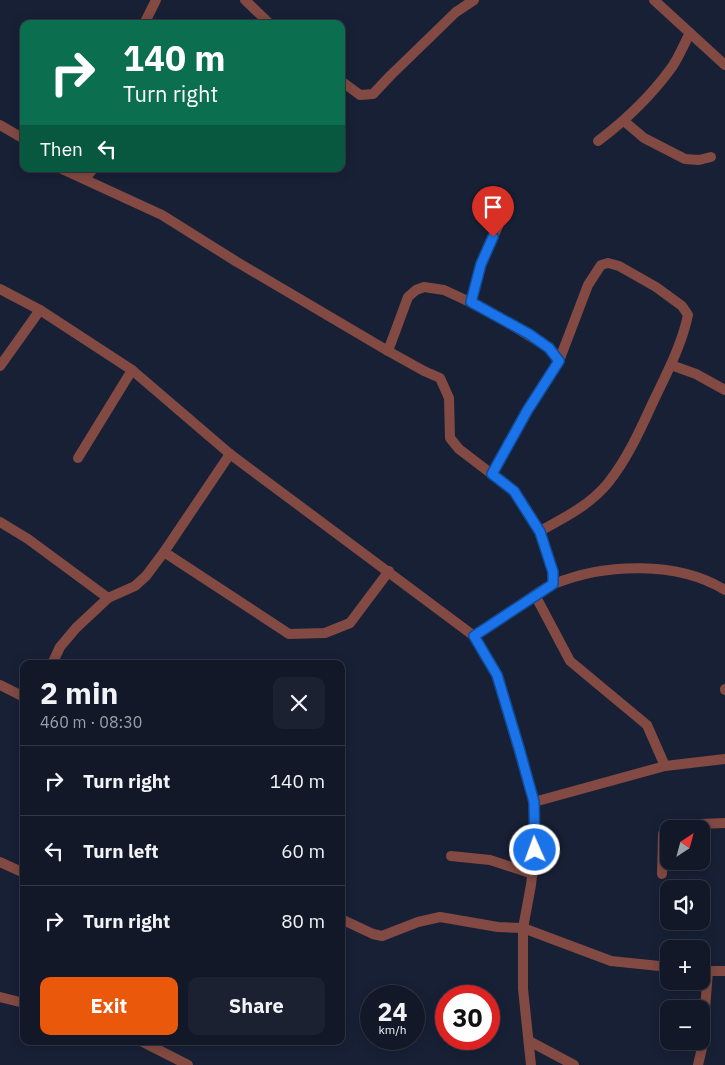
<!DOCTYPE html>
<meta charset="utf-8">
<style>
body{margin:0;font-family:"IBM Plex Sans",sans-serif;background:#1b2130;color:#f1f3f6;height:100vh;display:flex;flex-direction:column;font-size:19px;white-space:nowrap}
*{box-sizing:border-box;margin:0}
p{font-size:16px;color:#9ca0a8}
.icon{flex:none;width:28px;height:28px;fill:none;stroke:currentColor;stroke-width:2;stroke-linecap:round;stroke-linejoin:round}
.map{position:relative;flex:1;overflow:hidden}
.sheet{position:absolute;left:20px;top:660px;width:325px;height:385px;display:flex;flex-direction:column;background:#121828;border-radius:10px;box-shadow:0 2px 12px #0003,0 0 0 1px #313745}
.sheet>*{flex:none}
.hud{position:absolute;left:20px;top:20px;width:325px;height:152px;border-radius:10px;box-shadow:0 2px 12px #0003,0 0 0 1px #313745;background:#0b6e4f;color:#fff;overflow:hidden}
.needle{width:32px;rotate:36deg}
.buttons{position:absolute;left:660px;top:820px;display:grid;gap:10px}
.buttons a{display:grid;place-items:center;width:50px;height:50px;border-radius:10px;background:#121828;box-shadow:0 2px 12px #0003,0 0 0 1px #313745;font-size:25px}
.speed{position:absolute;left:360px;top:985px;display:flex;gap:10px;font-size:25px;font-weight:700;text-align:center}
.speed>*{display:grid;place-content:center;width:65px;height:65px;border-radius:50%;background:#121828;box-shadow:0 2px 12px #0003,0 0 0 1px #313745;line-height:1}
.speed small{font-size:12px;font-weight:400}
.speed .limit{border:8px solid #d22;background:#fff;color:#111}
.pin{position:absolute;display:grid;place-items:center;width:42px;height:42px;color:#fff;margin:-51px -21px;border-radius:50% 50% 50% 0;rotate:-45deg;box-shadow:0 0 5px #0007}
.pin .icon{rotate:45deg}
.me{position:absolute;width:55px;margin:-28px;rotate:358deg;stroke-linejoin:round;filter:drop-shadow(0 0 4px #0008)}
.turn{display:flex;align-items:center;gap:18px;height:105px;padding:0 20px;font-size:22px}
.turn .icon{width:65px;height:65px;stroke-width:2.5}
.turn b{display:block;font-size:35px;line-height:42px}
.then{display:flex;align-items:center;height:48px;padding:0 20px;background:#0003;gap:10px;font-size:19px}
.round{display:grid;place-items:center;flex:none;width:52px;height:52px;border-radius:10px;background:#1b2130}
.headline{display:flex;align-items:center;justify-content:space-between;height:85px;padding:0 20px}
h1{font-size:30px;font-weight:700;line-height:38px}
.primary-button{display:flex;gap:10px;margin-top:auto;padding:10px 20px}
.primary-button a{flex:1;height:58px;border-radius:10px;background:#ea580c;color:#fff;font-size:20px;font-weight:700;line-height:58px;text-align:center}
.primary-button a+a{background:#1b2130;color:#f1f3f6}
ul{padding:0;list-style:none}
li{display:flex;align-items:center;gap:15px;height:70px;padding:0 20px;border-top:1px solid #313745}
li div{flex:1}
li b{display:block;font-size:19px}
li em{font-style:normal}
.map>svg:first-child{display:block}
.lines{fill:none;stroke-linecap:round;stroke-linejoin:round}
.minor{stroke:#824a42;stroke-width:10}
.route-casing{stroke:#114b97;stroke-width:12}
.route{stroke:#1a73e8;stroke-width:9}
</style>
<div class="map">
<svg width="725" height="1065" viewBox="0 0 725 1065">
<rect width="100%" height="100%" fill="#182036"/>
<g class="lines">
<g class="minor">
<polyline points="245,0 270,24"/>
<polyline points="654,0 725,65"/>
<polyline points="144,24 156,0"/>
<polyline points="341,81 360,95 373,94 391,75 456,12 474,0"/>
<polyline points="624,121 644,138 685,159 699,160 711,157"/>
<polyline points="0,125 24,139"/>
<path d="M598,141C626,120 651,96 672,67C679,57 684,44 690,33"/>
<polyline points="62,169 162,215 237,262 388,351 424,371 440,378 449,398 450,438 459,449 514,491 540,531 553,572 553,584"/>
<polyline points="85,179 93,169"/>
<polyline points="0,289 40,310 132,370 230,454 474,636 497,675 534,802 535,850 531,885 523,928 523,989 531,1065"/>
<polyline points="471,302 481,264 499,224"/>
<polyline points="388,351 408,297 416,290 424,287 444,290 487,310 549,348 559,361"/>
<polyline points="671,365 696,374 725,390"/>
<polyline points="0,366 40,310"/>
<polyline points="78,458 132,370"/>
<path d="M492,474L527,411L559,361L588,285L601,265L608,263L619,266L656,287L682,306L688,315C682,344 667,373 654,400C641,428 628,458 608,483C590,505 564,518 540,531"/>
<polyline points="0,522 28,539 108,598"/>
<polyline points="164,552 289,634 325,633 350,623 389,571"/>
<polyline points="535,595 570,661 647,725 665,766"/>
<path d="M474,636C490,626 506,615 522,604C532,597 543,588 554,584C605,563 678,561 725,590"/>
<polyline points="52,664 60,647 76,628 108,598 135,586 146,576 164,552 230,454"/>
<polyline points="0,685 24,697"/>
<polyline points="725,689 725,690"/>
<polyline points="534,802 665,766 725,759"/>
<polyline points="451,856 490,860 533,874"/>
<polyline points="0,862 24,873"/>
<polyline points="662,874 663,834 667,827 674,825 725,823"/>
<polyline points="341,919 373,934 382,936 418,922 440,917 498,927 523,928 611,961 669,967"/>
<polyline points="702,971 725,971"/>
<polyline points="0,997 24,1003"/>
<polyline points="141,1041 188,1065"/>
<polyline points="529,1041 574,1065"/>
<polyline points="698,1065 702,1048 708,971"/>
</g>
</g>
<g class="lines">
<defs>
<polyline id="route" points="493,237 481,264 471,302 529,334 549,348 559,361 527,411 492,474 514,491 540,532 553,572 553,584 474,636 497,675 519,748 534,802 535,850"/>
</defs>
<use href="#route" class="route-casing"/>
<use href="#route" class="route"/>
</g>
</svg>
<div class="buttons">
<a><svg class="needle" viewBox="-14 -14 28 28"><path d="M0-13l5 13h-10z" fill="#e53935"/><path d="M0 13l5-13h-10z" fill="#9ca0a8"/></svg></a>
<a><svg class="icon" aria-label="sound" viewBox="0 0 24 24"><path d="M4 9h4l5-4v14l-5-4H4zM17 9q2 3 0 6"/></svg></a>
<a>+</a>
<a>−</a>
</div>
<div class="speed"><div>24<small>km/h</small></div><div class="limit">30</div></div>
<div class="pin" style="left:493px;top:237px;background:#d93025"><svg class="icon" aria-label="arrive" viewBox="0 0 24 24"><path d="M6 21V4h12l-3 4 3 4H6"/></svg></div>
<svg class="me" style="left:535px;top:850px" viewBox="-20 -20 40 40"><circle r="17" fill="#1a73e8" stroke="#fff" stroke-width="3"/><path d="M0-11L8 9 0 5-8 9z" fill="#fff"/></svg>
<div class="hud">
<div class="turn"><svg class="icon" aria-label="right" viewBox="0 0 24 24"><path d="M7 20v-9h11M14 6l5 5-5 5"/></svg><div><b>140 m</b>Turn right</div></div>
<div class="then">Then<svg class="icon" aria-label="left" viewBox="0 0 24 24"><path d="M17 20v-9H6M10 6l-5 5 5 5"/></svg></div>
</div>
<section class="sheet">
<div class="headline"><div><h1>2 min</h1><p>460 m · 08:30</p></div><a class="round"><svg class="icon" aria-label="close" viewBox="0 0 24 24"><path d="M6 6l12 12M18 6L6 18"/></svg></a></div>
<ul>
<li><svg class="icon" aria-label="right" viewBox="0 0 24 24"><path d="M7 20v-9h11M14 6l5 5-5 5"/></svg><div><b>Turn right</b></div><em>140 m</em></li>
<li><svg class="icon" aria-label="left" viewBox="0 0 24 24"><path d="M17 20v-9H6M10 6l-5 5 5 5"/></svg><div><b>Turn left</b></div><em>60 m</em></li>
<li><svg class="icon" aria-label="right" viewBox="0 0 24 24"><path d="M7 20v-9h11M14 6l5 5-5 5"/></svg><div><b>Turn right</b></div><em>80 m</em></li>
</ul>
<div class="primary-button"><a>Exit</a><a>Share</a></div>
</section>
</div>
